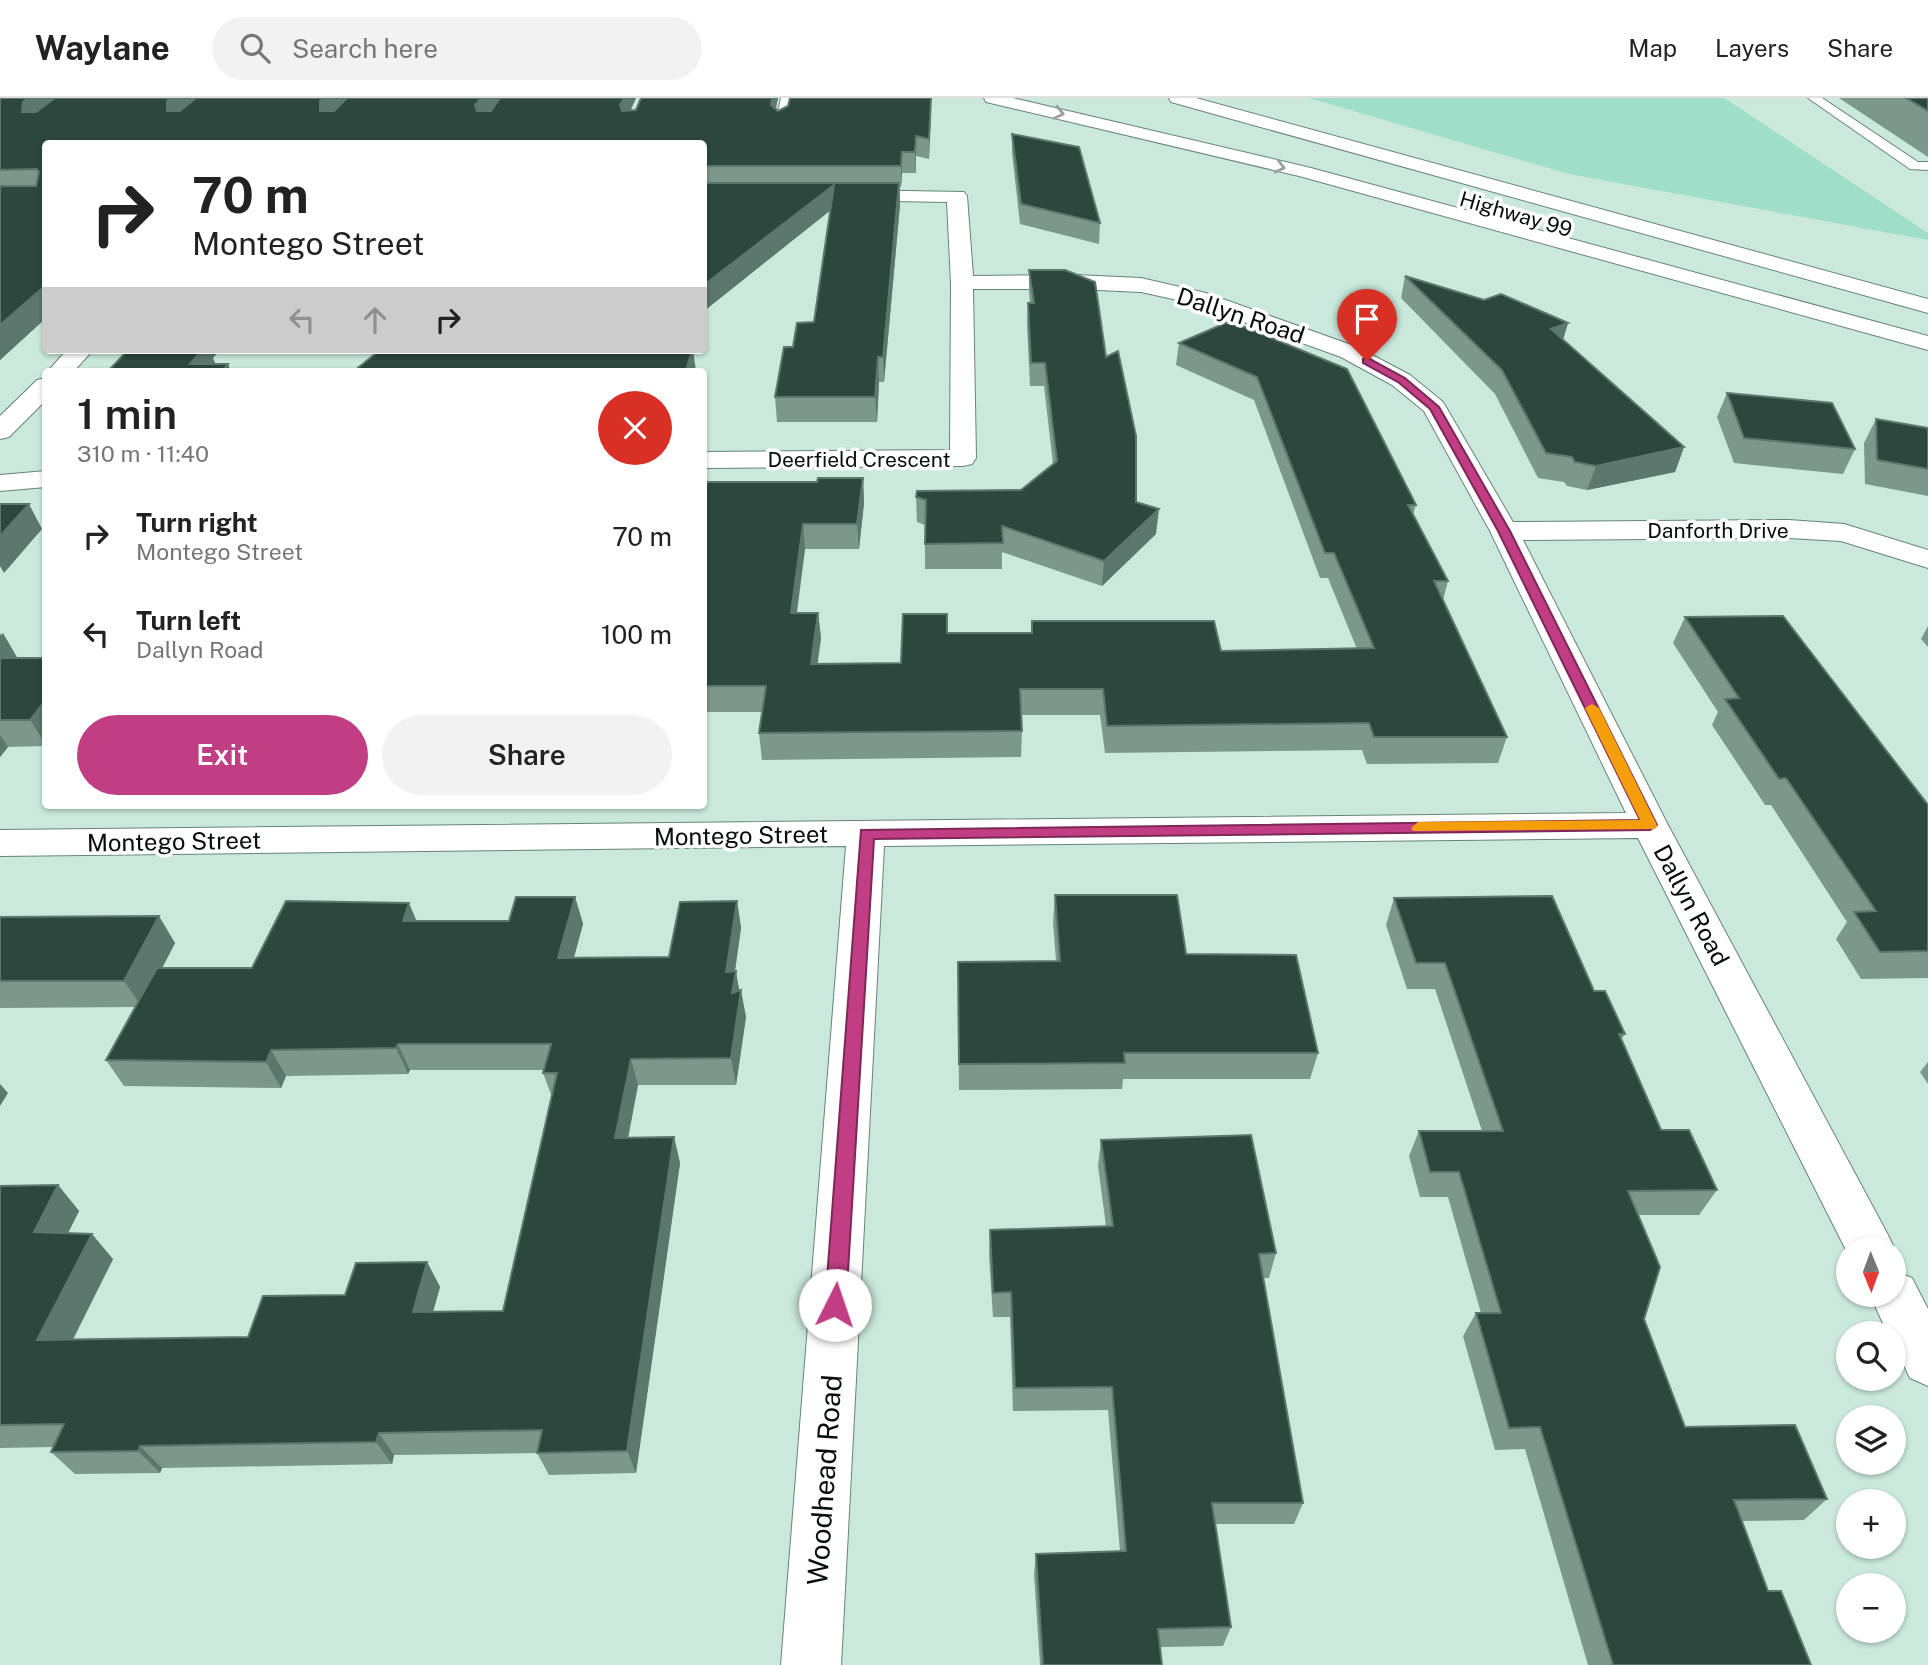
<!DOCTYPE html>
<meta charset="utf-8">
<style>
body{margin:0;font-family:"Public Sans",sans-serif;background:#f2f2f2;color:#222;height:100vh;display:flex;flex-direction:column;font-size:26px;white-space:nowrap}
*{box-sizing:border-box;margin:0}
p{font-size:23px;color:#767676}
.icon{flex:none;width:38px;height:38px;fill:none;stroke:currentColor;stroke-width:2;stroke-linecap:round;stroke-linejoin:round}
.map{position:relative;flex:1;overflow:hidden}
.side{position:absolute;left:42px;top:270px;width:665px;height:441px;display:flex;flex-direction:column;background:#fff;border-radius:7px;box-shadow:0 2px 5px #0004}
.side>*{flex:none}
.hud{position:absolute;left:42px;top:42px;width:665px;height:214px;border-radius:7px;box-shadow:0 2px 5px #0004;background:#fff;color:#222;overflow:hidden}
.needle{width:46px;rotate:179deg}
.tools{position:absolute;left:1836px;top:1139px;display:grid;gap:14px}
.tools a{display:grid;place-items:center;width:70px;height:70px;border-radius:50%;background:#fff;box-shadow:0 2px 5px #0004;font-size:35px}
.pin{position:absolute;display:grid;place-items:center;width:60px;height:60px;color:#fff;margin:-72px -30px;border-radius:50% 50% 50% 0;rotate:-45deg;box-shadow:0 0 7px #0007}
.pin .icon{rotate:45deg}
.me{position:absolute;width:77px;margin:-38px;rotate:4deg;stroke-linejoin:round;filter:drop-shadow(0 0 5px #0008)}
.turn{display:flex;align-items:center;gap:24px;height:147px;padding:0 35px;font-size:32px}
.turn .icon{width:91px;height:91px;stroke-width:2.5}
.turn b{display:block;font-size:49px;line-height:60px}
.lanes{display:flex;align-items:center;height:66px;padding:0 35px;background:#0003;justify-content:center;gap:35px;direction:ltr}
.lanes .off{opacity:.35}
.round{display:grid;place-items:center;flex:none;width:74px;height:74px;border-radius:37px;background:#f2f2f2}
.summary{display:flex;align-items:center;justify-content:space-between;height:119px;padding:0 35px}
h1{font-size:42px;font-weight:600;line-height:52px}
.button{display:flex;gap:14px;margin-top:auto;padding:14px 35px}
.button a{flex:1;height:80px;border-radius:42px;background:#c13e85;color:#fff;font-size:28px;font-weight:600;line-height:80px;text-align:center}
.button a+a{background:#f2f2f2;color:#222}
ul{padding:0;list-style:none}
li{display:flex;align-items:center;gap:21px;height:98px;padding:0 35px}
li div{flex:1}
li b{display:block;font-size:26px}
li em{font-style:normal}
header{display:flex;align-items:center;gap:42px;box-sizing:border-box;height:98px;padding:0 35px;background:#fff;border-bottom:2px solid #e0e0e0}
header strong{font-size:33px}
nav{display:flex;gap:38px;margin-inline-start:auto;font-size:24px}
.search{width:490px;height:63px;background:#f2f2f2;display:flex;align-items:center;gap:18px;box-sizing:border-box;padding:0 24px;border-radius:38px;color:#767676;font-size:26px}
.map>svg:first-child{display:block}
.green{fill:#9fdec8}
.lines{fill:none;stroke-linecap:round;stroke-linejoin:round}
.service-casing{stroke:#688479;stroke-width:2}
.minor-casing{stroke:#688479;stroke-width:2}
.motorway-casing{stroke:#688479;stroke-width:2}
.service{fill:#fff;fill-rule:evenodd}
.minor{fill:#fff;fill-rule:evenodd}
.motorway{fill:#fff;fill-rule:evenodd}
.wall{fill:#7c988d}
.shaded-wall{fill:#5c776d}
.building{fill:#2d473e;stroke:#5c776d;stroke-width:2}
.oneway{stroke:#9b9f9d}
.route{fill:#c13e85;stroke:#7d2856;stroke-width:2}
.slow{fill:#f59e0b}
.labels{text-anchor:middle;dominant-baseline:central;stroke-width:7;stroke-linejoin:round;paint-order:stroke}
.far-street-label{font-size:21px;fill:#050e0b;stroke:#fff}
.street-label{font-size:24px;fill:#050e0b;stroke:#fff}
.near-street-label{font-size:28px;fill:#050e0b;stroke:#fff}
</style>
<header>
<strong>Waylane</strong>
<div class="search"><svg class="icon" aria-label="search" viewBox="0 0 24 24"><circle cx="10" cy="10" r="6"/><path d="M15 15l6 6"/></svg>Search here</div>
<nav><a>Map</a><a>Layers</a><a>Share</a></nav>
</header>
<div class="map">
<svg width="1928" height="1567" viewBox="0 0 1928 1567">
<rect width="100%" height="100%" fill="#cae8dc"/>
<polygon class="green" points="1309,0 1724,0 1928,135 1928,142 1569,76"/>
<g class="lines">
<defs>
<g id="service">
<polygon points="781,0 793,0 787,27 781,31 775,27"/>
<polygon points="1808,0 1822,0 1918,64 1928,64 1928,72 1910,71"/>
</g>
<g id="minor">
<polygon points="849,92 964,94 967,98 973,178 1076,177 1141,180 1206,195 1357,249 1410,277 1443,304 1513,424 1789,422 1844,426 1928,452 1928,470 1841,443 1789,440 1523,442 1668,727 1888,1137 1895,1152 1894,1156 1894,1152 1848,1152 1848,1156 1638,740 884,748 841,1567 781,1567 846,748 0,758 0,732 1626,715 1490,433 1424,313 1392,287 1341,259 1191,205 1141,194 1076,191 973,191 976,360 972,366 963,368 704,370 704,354 950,352 951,185 947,104 842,102 839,98 842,94"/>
<polygon points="67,252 93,252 74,273 48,273"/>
<polygon points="46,280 46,302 9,339 0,341 0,318 37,282"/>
<polygon points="46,373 46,389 0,393 0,377"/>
<polygon points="1894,1173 1912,1180 1928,1211 1928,1288 1910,1280 1894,1247 1894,1236 1888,1236 1870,1197 1894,1197"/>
</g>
<g id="motorway">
<polygon points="984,0 1013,0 1311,70 1928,238 1928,252 1299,78 986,4"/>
<polygon points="1169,0 1196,0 1928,201 1928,215 1171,4"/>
</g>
</defs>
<use href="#service" class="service-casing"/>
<use href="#minor" class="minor-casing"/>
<use href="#motorway" class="motorway-casing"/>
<use href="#service" class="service"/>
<use href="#minor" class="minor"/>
<use href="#motorway" class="motorway"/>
</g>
<g class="wall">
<polygon points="0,0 636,0 630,13 636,12 641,0 778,0 776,11 778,13 931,10 929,61 916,58 916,75 902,75 901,89 900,89 900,107 884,284 879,284 877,324 777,324 775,299 793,249 814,224 830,112 704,213 704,46 46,46 46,220 0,262"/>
<polygon points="1839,0 1928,0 1928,59"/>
<polygon points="1012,36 1100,125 1099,146 1020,126 1012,55"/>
<polygon points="1029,172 1106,259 1136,404 1156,436 1102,488 1002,454 1002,471 925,471 925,427 917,424 916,399 1021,392 1053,366 1044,288 1030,288 1027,227 1028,205 1030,205 1029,194"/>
<polygon points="1405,178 1484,202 1568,225 1563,242 1684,349 1675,374 1587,392 1567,388 1564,384 1538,380 1495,296 1401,200"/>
<polygon points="1230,223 1416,407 1413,417 1448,483 1443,502 1507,639 1498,665 1367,666 1362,652 1105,655 1100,617 1022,617 1022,633 1021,659 762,662 759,635 762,614 704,614 704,401 817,384 863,380 864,405 859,451 805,451 797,515 818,515 821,540 817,566 901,565 947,535 1031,535 1032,523 1221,553 1357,551 1328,480 1320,480 1254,302 1176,267 1179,245"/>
<polygon points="1727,295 1855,351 1843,376 1734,365 1717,319"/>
<polygon points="1876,321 1928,330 1928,398 1865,386 1864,345"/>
<polygon points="1685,519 1928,707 1928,880 1861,881 1836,841 1847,824 1771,707 1765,707 1712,627 1718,614 1673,545"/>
<polygon points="1928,528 1928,549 1921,541"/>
<polygon points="0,535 17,560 46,560 46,648 8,649 0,659"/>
<polygon points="1055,797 1186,856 1318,955 1310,981 1123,981 1122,991 959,992 958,864 1056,863 1053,824"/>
<polygon points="575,799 583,826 574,860 669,859 737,803 741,830 735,873 746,919 736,987 638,987 628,1040 674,1039 680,1065 636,1375 549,1377 537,1355 394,1357 392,1366 162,1370 160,1375 75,1376 51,1354 53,1349 0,1350 0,1088 58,1087 79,1113 68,1135 113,1161 73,1242 248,1239 345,1197 427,1164 440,1189 433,1214 503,1213 552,999 543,975 544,972 410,972 408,976 286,978 281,990 124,988 106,962 135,909 0,910 0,819 175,845 162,870 252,870 417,823 509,823"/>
<polygon points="1394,800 1594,893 1625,936 1621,942 1661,1032 1717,1092 1699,1117 1638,1117 1644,1221 1685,1329 1827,1401 1804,1422 1741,1423 1768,1493 1811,1567 1588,1567 1525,1351 1495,1352 1463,1238 1476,1215 1481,1215 1448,1099 1420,1099 1409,1058 1419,1033 1482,1033 1435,891 1407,891 1386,827"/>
<polygon points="1928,964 1928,986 1920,974"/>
<polygon points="1101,1042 1276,1155 1269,1180 1263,1180 1303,1405 1294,1426 1215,1426 1231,1529 1223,1548 1160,1549 1162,1567 1040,1567 1034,1476 1036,1456 1120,1453 1108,1312 1013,1313 1010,1219 993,1219 989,1157 990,1132 1106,1128 1098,1068"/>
</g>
<g class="shaded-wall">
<polygon points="29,0 65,0 31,34 22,14 23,4"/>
<polygon points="171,0 203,0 174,33 167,13 167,3"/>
<polygon points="324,0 350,0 326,33 320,13 320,3"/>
<polygon points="481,0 500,0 480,26 475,7"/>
<polygon points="624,0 636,0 624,27 620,7"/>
<polygon points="772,0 778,0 772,26 771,7"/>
<polygon points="931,0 931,10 929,61 929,41"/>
<polygon points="916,38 916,75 915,54"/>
<polygon points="902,54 902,75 901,89 901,68"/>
<polygon points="899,85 900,107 884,284 883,259"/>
<polygon points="834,87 836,108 704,213 704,187"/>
<polygon points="46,187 46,220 0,262 0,227"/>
<polygon points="1568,225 1561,248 1551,231"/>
<polygon points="198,252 220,252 213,260 217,269 190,266"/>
<polygon points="692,252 693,252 696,273 686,273"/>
<polygon points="878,259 879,284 877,324 875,299"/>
<polygon points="228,266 231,273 222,273"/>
<polygon points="1684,349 1675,374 1587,392 1596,368"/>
<polygon points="863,380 864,405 859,451 857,426"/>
<polygon points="29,406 42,431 4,475 0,468 0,438"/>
<polygon points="1159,411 1156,436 1102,488 1104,463"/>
<polygon points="803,426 805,451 793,540 791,515"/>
<polygon points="818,515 821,540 814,592 811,566"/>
<polygon points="3,535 18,561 0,582 0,538"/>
<polygon points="46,601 46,647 30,622"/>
<polygon points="0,637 8,649 0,659"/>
<polygon points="575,799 583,826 566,887 558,860"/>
<polygon points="737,803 741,830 731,900 726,874"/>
<polygon points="409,805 420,831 403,823"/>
<polygon points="159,818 175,845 142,909 124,883"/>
<polygon points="736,873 740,898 741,892 746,919 736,987 731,960 732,895"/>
<polygon points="398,946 410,972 408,976 396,950"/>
<polygon points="271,952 286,978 281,990 266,964"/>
<polygon points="631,961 638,987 623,1066 615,1040"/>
<polygon points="0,986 8,995 0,1008"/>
<polygon points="674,1039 680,1065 636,1375 627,1353"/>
<polygon points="58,1087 79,1113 56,1159 34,1134"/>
<polygon points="92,1136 113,1161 60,1266 37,1242"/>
<polygon points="427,1164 440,1189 426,1238 413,1214"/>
<polygon points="379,1335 394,1357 392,1366 376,1344"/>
<polygon points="140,1348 162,1370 160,1375 138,1353"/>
</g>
<g class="building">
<polygon points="0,0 29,0 23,4 22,14 36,14 55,0 171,0 167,3 167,13 180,13 196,0 324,0 320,3 320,13 334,13 347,0 481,0 475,7 477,13 491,13 500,0 624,0 620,7 622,13 636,12 641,0 772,0 771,7 778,13 788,8 790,0 931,0 929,41 916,38 915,54 902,54 901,68 704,68 704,46 46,46 46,187 0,227 0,88 36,88 39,74 37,71 0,72"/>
<polygon points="1906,0 1928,0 1928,13"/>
<polygon points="1012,36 1079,49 1100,125 1021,106"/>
<polygon points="704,85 899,85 883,259 878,259 875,299 775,299 784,249 793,249 797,225 814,224 834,87 704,187"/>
<polygon points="1029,172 1065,172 1095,184 1106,259 1118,253 1136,338 1136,404 1159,411 1104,463 1002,428 1003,445 925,446 926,402 916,399 917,393 1021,392 1057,363 1045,265 1031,265 1028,205 1034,205"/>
<polygon points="1405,178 1484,202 1501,196 1568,225 1551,231 1684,349 1596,368 1575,364 1572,359 1546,355 1502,272"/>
<polygon points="1230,223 1347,271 1416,407 1408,407 1448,483 1434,483 1507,639 1374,639 1369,625 1107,628 1103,591 1020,591 1022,633 759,635 766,588 704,588 704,401 707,384 817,384 818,380 863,380 857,426 803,426 791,515 818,515 811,566 901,565 903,516 947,516 947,535 1032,535 1032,523 1214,523 1221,553 1374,550 1334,455 1325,455 1257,279 1179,245"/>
<polygon points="128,252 202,252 190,266 228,266 222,273 108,273"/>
<polygon points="380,252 692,252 686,273 354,273"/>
<polygon points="1727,295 1832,305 1855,351 1744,340"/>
<polygon points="1876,321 1928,330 1928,371 1877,362"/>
<polygon points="0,406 29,406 0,438"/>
<polygon points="1783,518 1928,707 1928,853 1880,854 1854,814 1876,813 1786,680 1779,681 1725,601 1739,600 1685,519"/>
<polygon points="0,560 46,560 46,601 30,622 0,622"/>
<polygon points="1055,797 1177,797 1186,856 1296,857 1318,955 1124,955 1125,965 959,966 958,864 1060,863"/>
<polygon points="1552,798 1594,893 1605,893 1625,936 1619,936 1661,1032 1689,1032 1717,1092 1628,1093 1660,1169 1644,1221 1685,1329 1795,1327 1827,1401 1734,1402 1768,1493 1781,1493 1811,1567 1613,1567 1540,1329 1509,1330 1476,1215 1501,1215 1459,1074 1430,1074 1419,1033 1503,1033 1445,865 1416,865 1394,800"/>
<polygon points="516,799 575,799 558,860 669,859 680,804 737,803 726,874 736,873 732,895 741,892 731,960 631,961 615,1040 674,1039 627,1353 537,1355 542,1332 379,1335 376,1344 140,1348 138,1353 51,1354 64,1326 0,1327 0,1088 58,1087 34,1134 92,1136 37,1242 248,1239 263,1198 345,1197 356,1165 427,1164 413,1214 503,1213 557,975 543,975 551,946 398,946 396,950 271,952 266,964 106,962 157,870 252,870 286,803 409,805 403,823 509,823"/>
<polygon points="159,818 124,883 0,883 0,819"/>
<polygon points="1251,1037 1276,1155 1259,1156 1303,1405 1212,1405 1231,1529 1158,1531 1162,1567 1043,1567 1036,1456 1126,1453 1112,1289 1015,1290 1011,1194 993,1195 990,1132 1113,1128 1101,1042"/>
</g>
<defs><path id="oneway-chevron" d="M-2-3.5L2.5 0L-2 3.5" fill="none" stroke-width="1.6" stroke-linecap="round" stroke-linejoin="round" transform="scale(1.75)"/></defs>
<g class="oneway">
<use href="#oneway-chevron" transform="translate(1059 15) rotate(13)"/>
<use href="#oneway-chevron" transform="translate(1280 69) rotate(14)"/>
</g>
<polygon class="route" points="1363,261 1370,261 1405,280 1439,309 1510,433 1657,727 1650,732 874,741 846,1207 843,1214 835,1216 828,1214 825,1207 861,732 1640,722 1498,433 1430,311 1398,284 1363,265"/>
<polygon class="slow" points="1592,606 1599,610 1657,727 1655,731 1413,733 1411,730 1418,724 1640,722 1585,610"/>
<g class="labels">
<g class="far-street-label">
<text transform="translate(1516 116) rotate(16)">Highway 99</text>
<text x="859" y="361">Deerfield Crescent</text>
<text x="1718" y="432">Danforth Drive</text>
</g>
<g class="street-label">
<text transform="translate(1241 217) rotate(18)">Dallyn Road</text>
<text transform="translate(741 737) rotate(-1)">Montego Street</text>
<text transform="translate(174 743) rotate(-1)">Montego Street</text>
<text transform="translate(1692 807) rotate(62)">Dallyn Road</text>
</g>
<g class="near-street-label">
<text transform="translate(824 1382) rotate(-86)">Woodhead Road</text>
</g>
</g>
</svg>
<div class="tools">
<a><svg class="needle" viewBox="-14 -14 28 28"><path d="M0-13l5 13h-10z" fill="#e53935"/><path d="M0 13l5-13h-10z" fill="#767676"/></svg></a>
<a><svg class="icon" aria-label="search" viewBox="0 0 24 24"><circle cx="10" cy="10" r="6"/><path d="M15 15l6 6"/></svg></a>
<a><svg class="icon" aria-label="layers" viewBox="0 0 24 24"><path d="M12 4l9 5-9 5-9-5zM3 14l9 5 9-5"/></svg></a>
<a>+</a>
<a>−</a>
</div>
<div class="pin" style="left:1367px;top:263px;background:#d93025"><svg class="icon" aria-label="arrive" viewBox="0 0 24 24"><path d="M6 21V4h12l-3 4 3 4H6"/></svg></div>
<svg class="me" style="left:835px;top:1207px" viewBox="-20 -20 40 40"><circle r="19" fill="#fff"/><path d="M0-13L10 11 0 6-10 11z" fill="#c13e85"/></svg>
<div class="hud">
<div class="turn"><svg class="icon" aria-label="right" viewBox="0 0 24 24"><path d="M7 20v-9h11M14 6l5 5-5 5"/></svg><div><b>70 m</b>Montego Street</div></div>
<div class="lanes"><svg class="icon off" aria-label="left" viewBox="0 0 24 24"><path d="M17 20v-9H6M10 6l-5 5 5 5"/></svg><svg class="icon off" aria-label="ahead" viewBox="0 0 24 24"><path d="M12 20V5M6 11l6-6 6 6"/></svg><svg class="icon" aria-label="right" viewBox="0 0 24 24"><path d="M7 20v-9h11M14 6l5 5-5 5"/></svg></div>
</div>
<section class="side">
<div class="summary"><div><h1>1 min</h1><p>310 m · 11:40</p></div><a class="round" style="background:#d93025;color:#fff"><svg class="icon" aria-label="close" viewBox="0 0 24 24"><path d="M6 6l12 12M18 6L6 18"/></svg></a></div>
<ul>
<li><svg class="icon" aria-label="right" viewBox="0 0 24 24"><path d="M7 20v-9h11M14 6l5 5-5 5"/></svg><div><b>Turn right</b><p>Montego Street</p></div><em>70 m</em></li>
<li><svg class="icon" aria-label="left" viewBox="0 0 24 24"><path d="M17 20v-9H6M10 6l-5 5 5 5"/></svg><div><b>Turn left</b><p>Dallyn Road</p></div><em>100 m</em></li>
</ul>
<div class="button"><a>Exit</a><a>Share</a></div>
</section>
</div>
